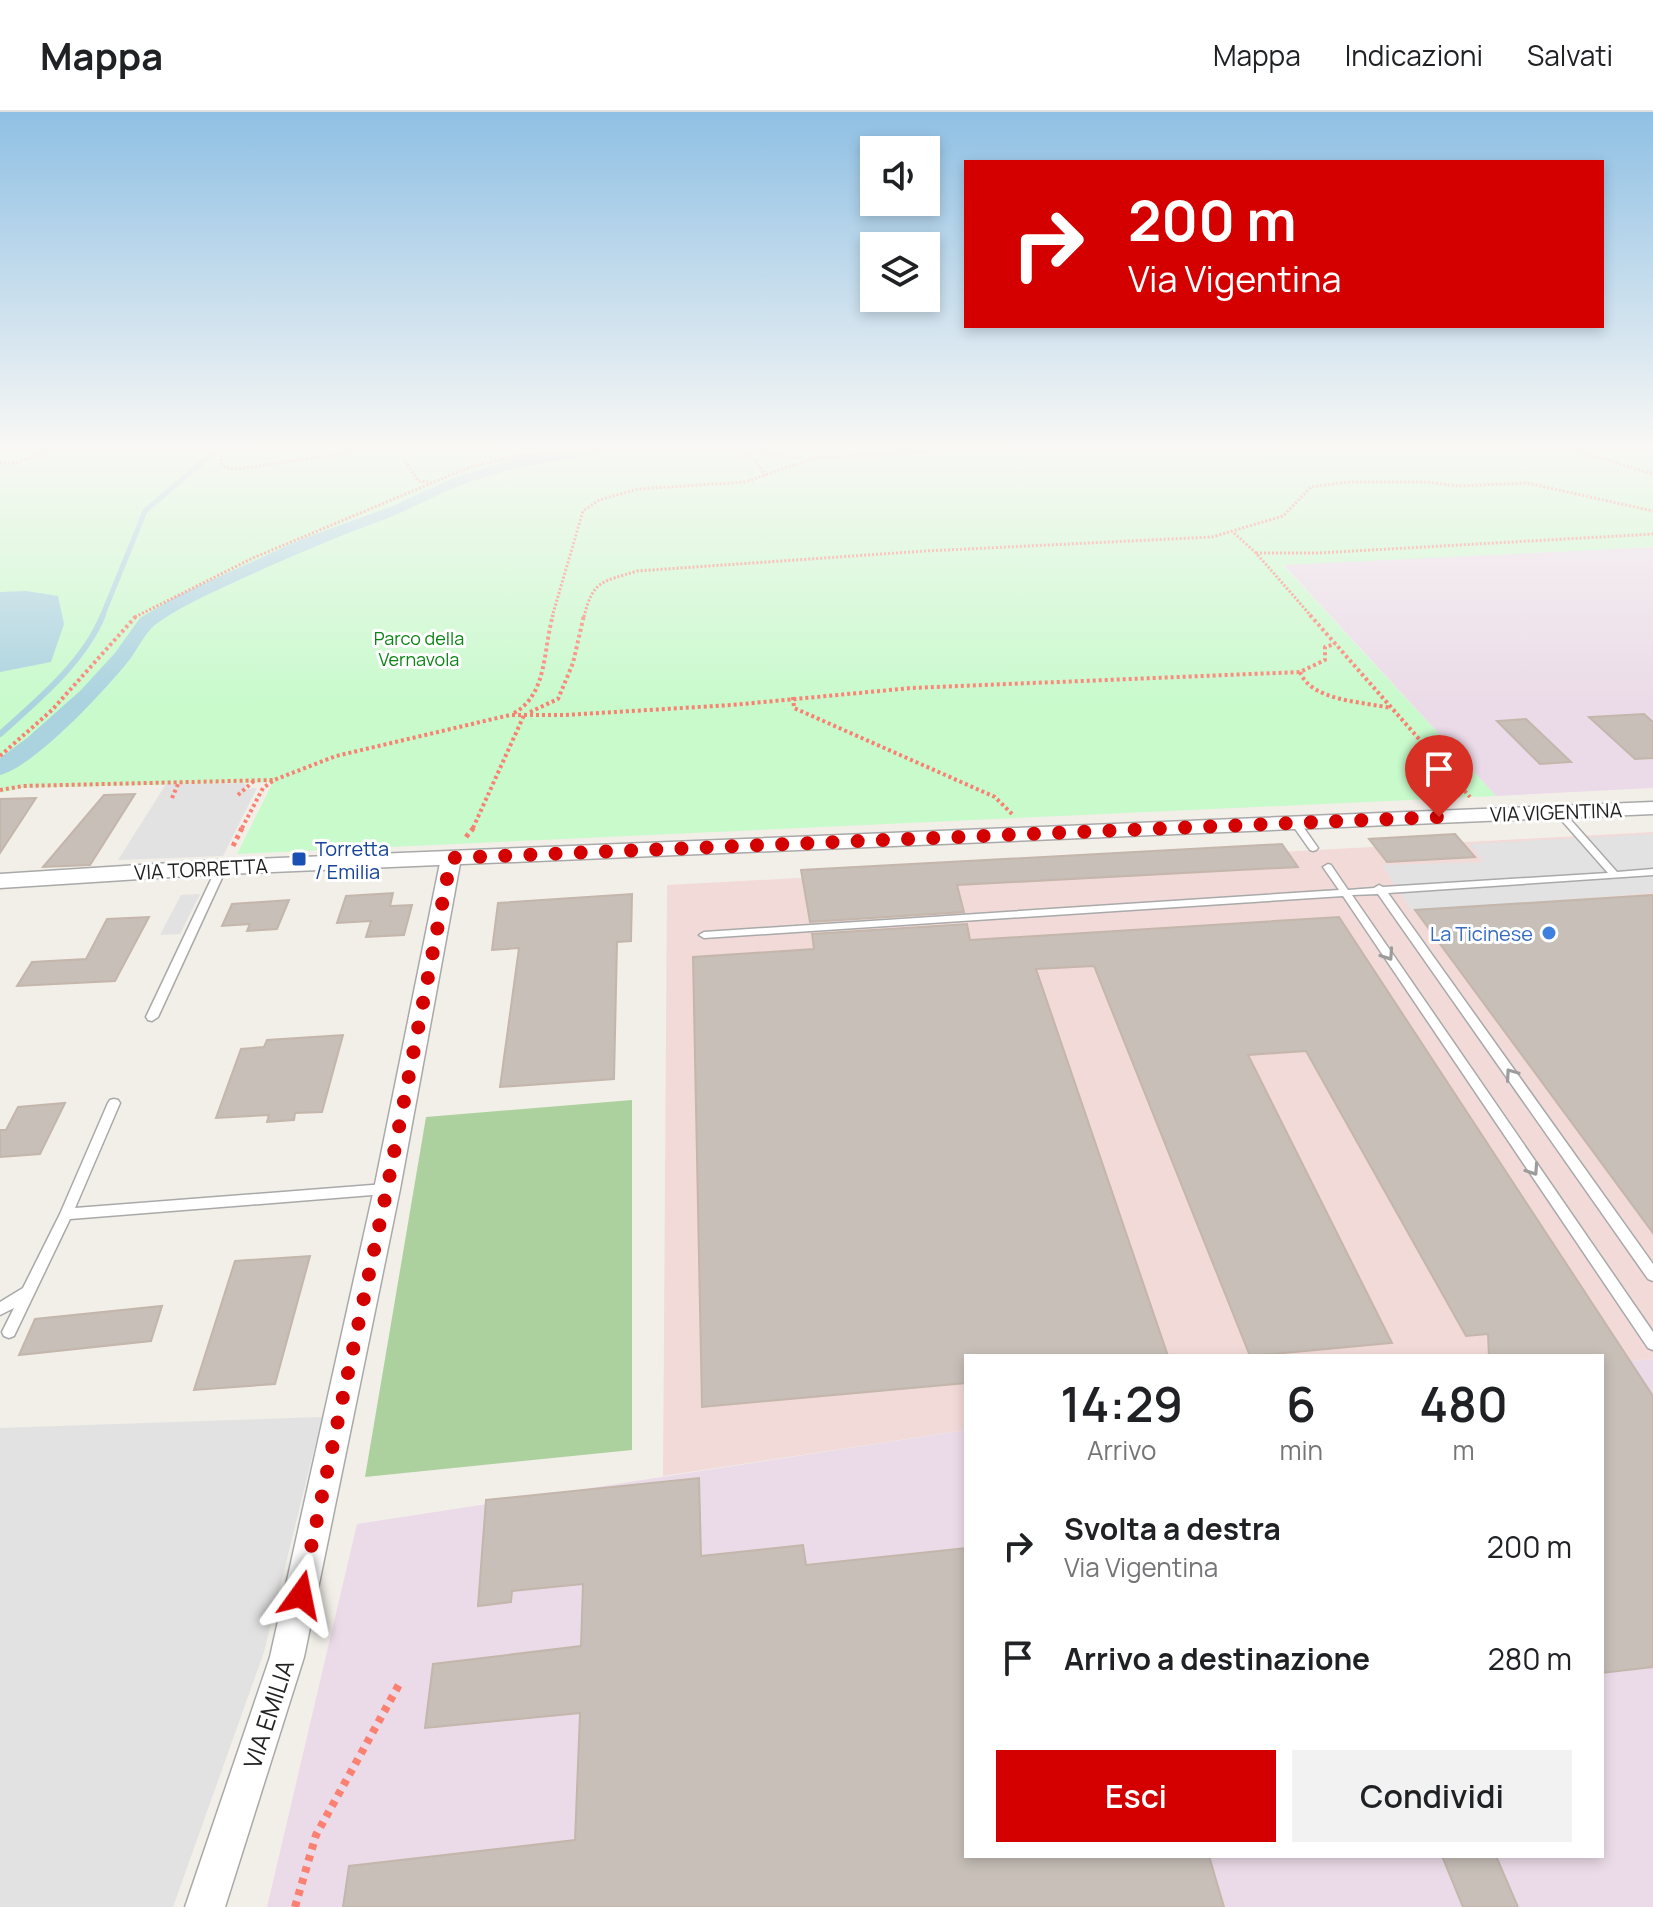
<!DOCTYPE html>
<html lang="it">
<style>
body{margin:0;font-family:Manrope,sans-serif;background:#f2f2f2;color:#202124;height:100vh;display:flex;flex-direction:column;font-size:30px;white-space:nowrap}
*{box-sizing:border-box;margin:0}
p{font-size:26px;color:#757577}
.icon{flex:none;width:44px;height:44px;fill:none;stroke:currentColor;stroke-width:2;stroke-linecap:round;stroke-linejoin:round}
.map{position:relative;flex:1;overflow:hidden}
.details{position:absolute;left:964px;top:1242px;width:640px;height:504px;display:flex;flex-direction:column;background:#fff;border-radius:0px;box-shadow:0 4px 12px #0003}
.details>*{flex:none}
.hud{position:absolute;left:964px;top:48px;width:640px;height:168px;border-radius:0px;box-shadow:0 4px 12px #0003;background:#d40000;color:#fff;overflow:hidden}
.tools{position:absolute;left:860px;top:24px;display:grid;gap:16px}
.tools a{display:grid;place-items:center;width:80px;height:80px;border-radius:0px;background:#fff;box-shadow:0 4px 12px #0003;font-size:40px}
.pin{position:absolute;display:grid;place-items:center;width:68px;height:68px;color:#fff;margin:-82px -34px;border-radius:50% 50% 50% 0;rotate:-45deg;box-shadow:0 0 8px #0007}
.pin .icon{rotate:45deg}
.me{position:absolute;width:88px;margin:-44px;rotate:12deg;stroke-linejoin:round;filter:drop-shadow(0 0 6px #0008)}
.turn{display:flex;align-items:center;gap:28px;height:168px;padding:0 32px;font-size:36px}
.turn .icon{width:104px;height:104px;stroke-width:2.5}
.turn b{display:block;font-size:56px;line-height:68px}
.eta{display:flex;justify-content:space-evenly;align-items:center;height:136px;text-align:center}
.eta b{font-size:48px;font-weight:600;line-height:56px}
.button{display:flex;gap:16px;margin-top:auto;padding:16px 32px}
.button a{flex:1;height:92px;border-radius:0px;background:#d40000;color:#fff;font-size:32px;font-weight:600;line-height:92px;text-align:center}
.button a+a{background:#f2f2f2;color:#202124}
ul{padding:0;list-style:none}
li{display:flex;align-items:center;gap:24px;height:112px;padding:0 32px}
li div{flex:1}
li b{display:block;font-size:30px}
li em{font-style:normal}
header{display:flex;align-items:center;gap:48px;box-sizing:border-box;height:112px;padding:0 40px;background:#fff;border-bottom:2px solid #e0e0e0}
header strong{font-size:38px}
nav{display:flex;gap:44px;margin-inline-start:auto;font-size:28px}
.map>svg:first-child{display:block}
.commercial{fill:#f2dad9}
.industrial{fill:#ebdbe8}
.forest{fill:#add19e}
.park{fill:#c8facc}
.parking{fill:#e2e2e2}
.water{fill:#aad3df}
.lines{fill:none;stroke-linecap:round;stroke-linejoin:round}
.stream-far1{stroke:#aad3df;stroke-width:5}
.stream{stroke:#aad3df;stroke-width:6}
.canal{fill:#aad3df;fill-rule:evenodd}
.building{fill:#c7bfb8;stroke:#c4b6ab;stroke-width:2}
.service-casing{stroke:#a9a9a9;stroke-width:3}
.minor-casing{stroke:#a9a9a9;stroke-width:3}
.tertiary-casing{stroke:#a9a9a9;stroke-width:3}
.path-far3{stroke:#fa8072;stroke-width:3;stroke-dasharray:2 2;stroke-linecap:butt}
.path-far2{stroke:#fa8072;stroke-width:4;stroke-dasharray:3 3;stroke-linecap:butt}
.path-far1{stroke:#fa8072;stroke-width:5;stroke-dasharray:4 4;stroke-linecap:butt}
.path{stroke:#fa8072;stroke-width:8;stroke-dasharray:6 6;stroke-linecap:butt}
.service{fill:#fff;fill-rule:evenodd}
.minor{fill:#fff;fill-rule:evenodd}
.tertiary{fill:#fff;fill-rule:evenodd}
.oneway{stroke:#9c9c9c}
.route{stroke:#d40000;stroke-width:14;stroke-dasharray:0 25.2}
.transit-dot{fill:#1a4fb4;stroke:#fff;stroke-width:3}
.shop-dot{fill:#3f7fe0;stroke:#fff;stroke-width:3}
.labels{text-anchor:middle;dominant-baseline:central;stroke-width:6;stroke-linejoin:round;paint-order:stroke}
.far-park-label{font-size:18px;fill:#0c8416;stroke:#fff}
.street-label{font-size:20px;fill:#222;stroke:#fff}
.transit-label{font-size:20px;fill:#164399;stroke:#fff;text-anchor:start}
.shop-label{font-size:20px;fill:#366cbe;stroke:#fff;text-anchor:end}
.near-street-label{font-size:24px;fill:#222;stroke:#fff}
</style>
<header>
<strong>Mappa</strong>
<nav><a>Mappa</a><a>Indicazioni</a><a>Salvati</a></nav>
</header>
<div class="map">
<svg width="1653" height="1795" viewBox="0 0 1653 1795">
<rect width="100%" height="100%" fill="#f2efe9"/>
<polygon class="commercial" points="1653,720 1653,1247 1602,1252 1602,1244 966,1244 966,1318 663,1364 667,773"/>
<g class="industrial">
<polygon points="1653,435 1653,676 1496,684 1283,452"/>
<polygon points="1653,1247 1653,1795 267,1795 357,1412 966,1318 966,1744 1602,1744 1602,1252"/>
</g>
<polygon class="forest" points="632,988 632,1338 365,1365 426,1005"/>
<polygon class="park" points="0,339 1653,339 1653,435 1283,453 1496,684 237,742 273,670 23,676 0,681"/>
<g class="parking">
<polygon points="245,671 246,677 257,676 223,744 118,748 166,672"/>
<polygon points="1653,722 1653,781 1412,799 1382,753 1484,750 1470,732"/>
<polygon points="200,782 180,822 160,823 181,783"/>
<polygon points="322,1305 264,1540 173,1795 0,1795 0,1316"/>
</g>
<polygon class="water" points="26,479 58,484 64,512 51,550 0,560 0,480"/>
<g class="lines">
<polyline class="stream-far1" points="102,505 145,399 215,339"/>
<path class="stream" d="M0,622C38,588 84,550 103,503"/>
<path class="canal" d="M560,339H604L597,343C550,349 506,356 461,373C434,383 410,398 383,408C333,426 285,447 237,469C209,482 181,494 156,512C144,521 137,539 127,551C103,580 35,654 0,663V646L27,626L80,579L115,541L140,506L177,484L302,427L393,394L453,366L524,344Z"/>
</g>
<g class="building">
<polygon points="1644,602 1653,610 1653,646 1635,647 1589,605"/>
<polygon points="1526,607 1571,650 1540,652 1497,609"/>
<polygon points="135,682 90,753 43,755 104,683"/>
<polygon points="36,686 0,741 0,687"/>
<polygon points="1455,722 1475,745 1387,750 1369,727"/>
<polygon points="1282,732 1298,755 957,773 964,800 810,810 801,758"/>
<polygon points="393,781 390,794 412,793 404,823 366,825 371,809 337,811 346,784"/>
<polygon points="632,782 631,829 617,830 614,967 500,975 519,836 492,838 498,791"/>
<polygon points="1653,783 1653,1121 1415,798"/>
<polygon points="289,788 277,817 247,819 250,812 222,814 232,792"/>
<polygon points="149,805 115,869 17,874 32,850 86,847 107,807"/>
<polygon points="1339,805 1653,1284 1653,1555 1602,1561 1602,1244 1489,1244 1488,1222 1466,1224 1306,939 1248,943 1392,1231 1250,1244 1094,854 1036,857 1168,1244 966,1244 966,1271 702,1295 693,845 814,837 812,822 967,812 970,828"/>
<polygon points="343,923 322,1000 295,1001 294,1008 267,1010 269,1003 216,1006 241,937 264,935 267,928"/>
<polygon points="65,991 40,1042 0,1045 0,1018 6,1018 18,995"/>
<polygon points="310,1144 275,1272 194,1278 235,1149"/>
<polygon points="162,1194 151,1229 19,1243 35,1207"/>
<polygon points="699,1366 701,1444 803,1433 806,1453 966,1436 966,1744 1209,1744 1224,1795 343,1795 349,1754 575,1728 580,1601 425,1616 433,1552 581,1534 583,1472 512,1479 511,1490 478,1494 486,1388"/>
<polygon points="1442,1744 1496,1744 1518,1795 1463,1795"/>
</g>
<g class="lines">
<defs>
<g id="service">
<polygon points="1559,697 1562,698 1617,760 1653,757 1653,763 1388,781 1653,1152 1653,1169 1648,1167 1378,782 1352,783 1653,1220 1653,1238 1648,1236 1343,784 704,826 699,823 704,820 1339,778 1323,755 1328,752 1331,753 1348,778 1374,776 1379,773 1383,775 1608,761 1556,702 1554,700"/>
<polygon points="1296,708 1299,709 1318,736 1316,738 1313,739 1310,738 1291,711"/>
<polygon points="222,752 227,755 158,905 152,909 148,908 146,905 217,755"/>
<polygon points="114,987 118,988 120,991 75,1096 385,1072 390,1074 391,1077 390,1080 385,1082 70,1107 14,1224 9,1226 4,1224 2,1220 14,1196 0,1203 0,1190 23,1176 60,1102 108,991 110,988"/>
</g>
<polygon id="minor" points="451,740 461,746 400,1077 304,1545 225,1795 185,1795 270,1545 374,1077 441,746"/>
<polygon id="tertiary" points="1653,690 1653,702 202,763 0,776 0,762 202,749"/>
</defs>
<use href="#service" class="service-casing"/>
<use href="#minor" class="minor-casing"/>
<use href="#tertiary" class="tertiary-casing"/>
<g class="path-far3">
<polyline points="221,339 221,351 226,356 237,357 362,339"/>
<polyline points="399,339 418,369 429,370"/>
<polyline points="743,339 756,349 765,363"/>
<polyline points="747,339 801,346"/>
<polyline points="1577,339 1653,362"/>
<polyline points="815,346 942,339"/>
<polyline points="0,351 15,351 48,339"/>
<polyline points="1234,421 1256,441 1312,505"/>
<polyline points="1256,441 1318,441 1653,422"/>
<polyline points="135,505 253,446 470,355 512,345 559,339"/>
<polyline points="552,505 583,399 599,388 638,377 745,370 815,346"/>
<path d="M584,505C593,467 603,470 637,459L925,439L1212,425L1283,404L1311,375L1348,370H1427L1458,374L1527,371L1653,399"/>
</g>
<g class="path-far2">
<polyline points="1310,503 1470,685"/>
<path d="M1300,560C1311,589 1364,590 1391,596"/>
<polyline points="793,585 794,596 995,685 1012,702"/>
<polyline points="530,600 558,587 573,551 584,503"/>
<path d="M514,601C548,582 543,537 553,503"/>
<polyline points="0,644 52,598 137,503"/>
<polyline points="0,678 23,674 273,668"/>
<polyline points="238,683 255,668"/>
<polyline points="172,686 179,670"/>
<polyline points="242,716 263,676 274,668 336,644 510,603 565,603 732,593 911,576 1300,560 1325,548 1325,535 1335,532"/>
<polyline points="473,716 525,601"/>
</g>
<g class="path-far1">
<polyline points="466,725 475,714"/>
<polyline points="233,734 243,714"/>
</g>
<polyline class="path" points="295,1795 316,1723 401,1569"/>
<use href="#service" class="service"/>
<use href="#minor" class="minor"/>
<use href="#tertiary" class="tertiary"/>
</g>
<defs><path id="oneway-chevron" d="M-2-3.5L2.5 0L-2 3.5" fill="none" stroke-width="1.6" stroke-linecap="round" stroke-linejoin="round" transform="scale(2)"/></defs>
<g class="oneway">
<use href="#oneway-chevron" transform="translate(1388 843) rotate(56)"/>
<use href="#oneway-chevron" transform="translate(1511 962) rotate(-125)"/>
<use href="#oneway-chevron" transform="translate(1533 1058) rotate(56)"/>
</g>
<linearGradient id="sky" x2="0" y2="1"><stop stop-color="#8fc0e4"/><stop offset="0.57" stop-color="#f9f8f5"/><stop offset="1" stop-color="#f9f8f5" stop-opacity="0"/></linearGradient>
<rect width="1653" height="591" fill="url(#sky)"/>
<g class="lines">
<polyline class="route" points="301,1483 387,1077 451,746 1439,705"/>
</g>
<rect class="transit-dot" x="291" y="739" width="16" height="16" rx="4"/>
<circle class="shop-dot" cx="1549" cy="821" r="8"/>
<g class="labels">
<g class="far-park-label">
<text x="419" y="526">Parco della<tspan x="419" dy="21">Vernavola</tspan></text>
</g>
<g class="street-label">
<text transform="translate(1556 700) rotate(-2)">VIA VIGENTINA</text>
<text transform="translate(201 757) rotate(-3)">VIA TORRETTA</text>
</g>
<g class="transit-label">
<text x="315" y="736">Torretta<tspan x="315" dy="23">/ Emilia</tspan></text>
</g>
<g class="shop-label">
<text x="1533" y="821">La Ticinese</text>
</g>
<g class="near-street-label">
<text transform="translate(268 1602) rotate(-72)">VIA EMILIA</text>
</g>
</g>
</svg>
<div class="tools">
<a><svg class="icon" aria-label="sound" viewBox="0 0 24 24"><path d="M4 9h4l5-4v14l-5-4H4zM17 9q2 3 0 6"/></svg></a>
<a><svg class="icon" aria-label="layers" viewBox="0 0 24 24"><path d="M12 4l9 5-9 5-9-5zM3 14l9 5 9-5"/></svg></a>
</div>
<div class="pin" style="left:1439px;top:705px;background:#d93025"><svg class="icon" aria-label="arrive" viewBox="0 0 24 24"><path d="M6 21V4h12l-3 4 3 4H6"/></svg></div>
<svg class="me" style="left:301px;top:1483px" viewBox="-20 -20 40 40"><path d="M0-17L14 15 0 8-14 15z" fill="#d40000" stroke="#fff" stroke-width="4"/></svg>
<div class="hud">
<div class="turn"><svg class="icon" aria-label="right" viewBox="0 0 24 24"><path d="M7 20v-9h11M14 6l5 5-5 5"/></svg><div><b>200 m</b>Via Vigentina</div></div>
</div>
<section class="details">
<div class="eta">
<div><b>14:29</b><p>Arrivo</p></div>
<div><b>6</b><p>min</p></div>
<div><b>480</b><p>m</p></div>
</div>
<ul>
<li><svg class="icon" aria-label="right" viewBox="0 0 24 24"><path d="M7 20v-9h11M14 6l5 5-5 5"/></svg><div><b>Svolta a destra</b><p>Via Vigentina</p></div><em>200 m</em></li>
<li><svg class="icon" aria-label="arrive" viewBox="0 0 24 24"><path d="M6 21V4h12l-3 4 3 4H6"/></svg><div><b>Arrivo a destinazione</b></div><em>280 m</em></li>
</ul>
<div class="button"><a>Esci</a><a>Condividi</a></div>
</section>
</div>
